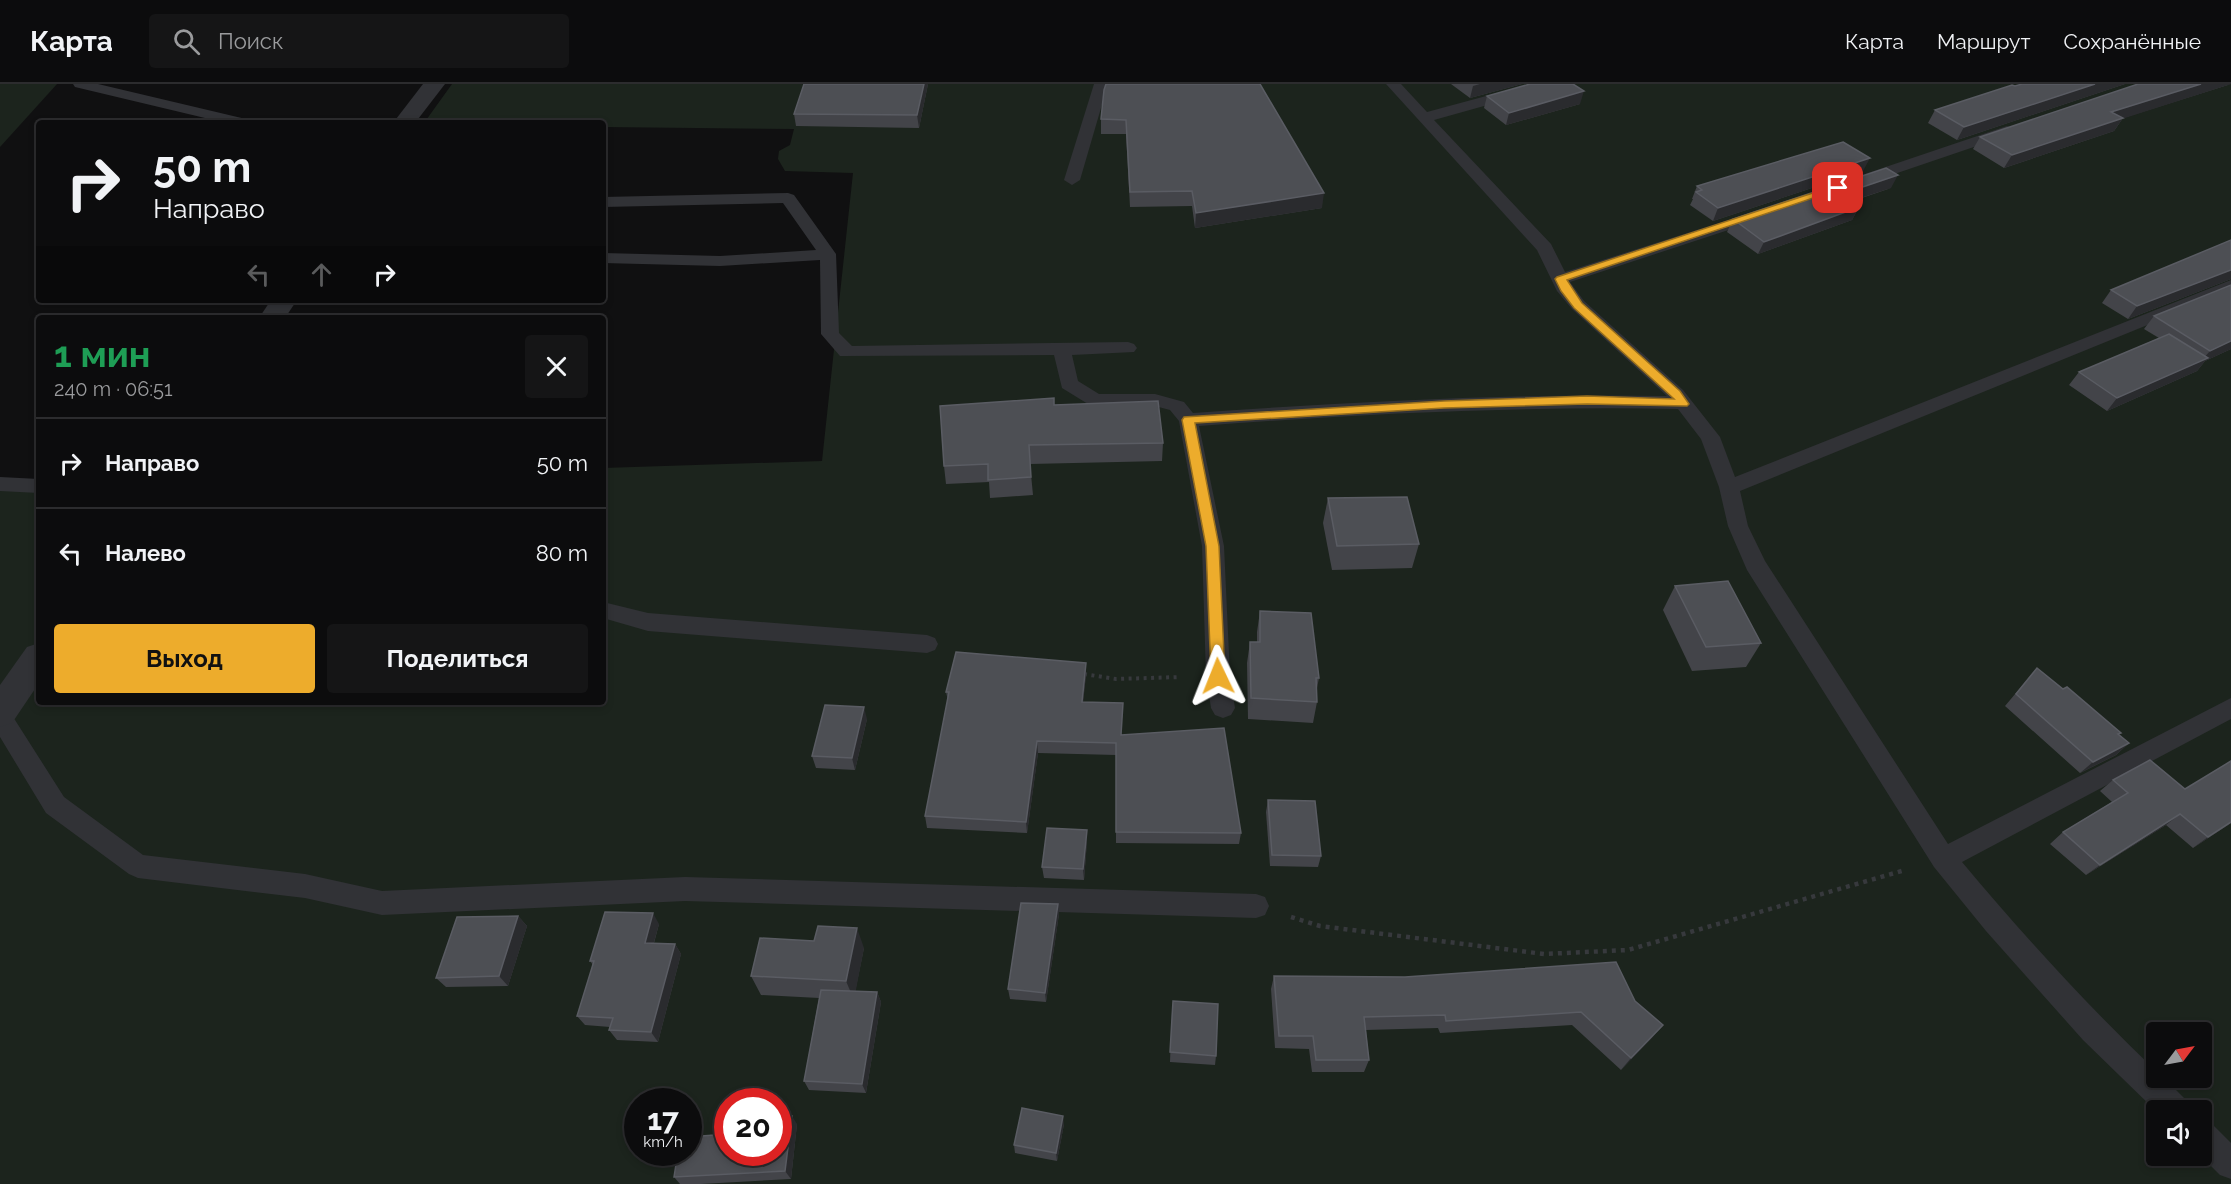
<!DOCTYPE html>
<html lang="ru">
<meta charset="utf-8">
<style>
body{margin:0;font-family:Raleway,sans-serif;background:#151516;color:#f1f3f6;height:100vh;display:flex;flex-direction:column;font-size:22px;white-space:nowrap}
*{box-sizing:border-box;margin:0}
p{font-size:20px;color:#9a9b9d}
.icon{flex:none;width:33px;height:33px;fill:none;stroke:currentColor;stroke-width:2;stroke-linecap:round;stroke-linejoin:round}
.map{position:relative;flex:1;overflow:hidden}
.details{position:absolute;left:36px;top:231px;width:570px;height:390px;display:flex;flex-direction:column;background:#0c0c0d;border-radius:6px;box-shadow:0 3px 9px #0003,0 0 0 2px #2c2c2e}
.details>*{flex:none}
.guide{position:absolute;left:36px;top:36px;width:570px;height:183px;border-radius:6px;box-shadow:0 3px 9px #0003,0 0 0 2px #2c2c2e;background:#0c0c0d;color:#f1f3f6;overflow:hidden}
.needle{width:39px;rotate:58deg}
.fabs{position:absolute;left:2146px;top:938px;display:grid;gap:12px}
.fabs a{display:grid;place-items:center;width:66px;height:66px;border-radius:6px;background:#0c0c0d;box-shadow:0 3px 9px #0003,0 0 0 2px #2c2c2e;font-size:30px}
.speed{position:absolute;left:624px;top:1004px;display:flex;gap:12px;font-size:30px;font-weight:700;text-align:center}
.speed>*{display:grid;place-content:center;width:78px;height:78px;border-radius:50%;background:#0c0c0d;box-shadow:0 3px 9px #0003,0 0 0 2px #2c2c2e;line-height:1}
.speed small{font-size:15px;font-weight:400}
.speed .limit{border:9px solid #d22;background:#fff;color:#111}
.pin{position:absolute;display:grid;place-items:center;width:51px;height:51px;color:#fff;margin:-26px;border-radius:12px;box-shadow:0 3px 9px #0006}
.me{position:absolute;width:66px;margin:-33px;rotate:358deg;stroke-linejoin:round;filter:drop-shadow(0 0 4px #0008)}
.turn{display:flex;align-items:center;gap:21px;height:126px;padding:0 18px;font-size:27px}
.turn .icon{width:78px;height:78px;stroke-width:2.5}
.turn b{display:block;font-size:42px;line-height:51px}
.lanes{display:flex;align-items:center;height:57px;padding:0 18px;background:#0003;justify-content:center;gap:30px;direction:ltr}
.lanes .off{opacity:.35}
.round{display:grid;place-items:center;flex:none;width:63px;height:63px;border-radius:6px;background:#151516}
.head{display:flex;align-items:center;justify-content:space-between;height:102px;padding:0 18px}
h1{font-size:36px;font-weight:700;line-height:45px;color:#1e9e55}
.cta{display:flex;gap:12px;margin-top:auto;padding:12px 18px}
.cta a{flex:1;height:69px;border-radius:6px;background:#edac2c;color:#111;font-size:24px;font-weight:700;line-height:69px;text-align:center}
.cta a+a{background:#151516;color:#f1f3f6}
ul{padding:0;list-style:none}
li{display:flex;align-items:center;gap:18px;height:90px;padding:0 18px;border-top:2px solid #2c2c2e}
li div{flex:1}
li b{display:block;font-size:22px}
li em{font-style:normal}
header{display:flex;align-items:center;gap:36px;box-sizing:border-box;height:84px;padding:0 30px;background:#0c0c0d;border-bottom:2px solid #2c2c2e}
header strong{font-size:28px}
nav{display:flex;gap:33px;margin-inline-start:auto;font-size:21px}
.search{width:420px;height:54px;background:#151516;display:flex;align-items:center;gap:15px;box-sizing:border-box;padding:0 21px;border-radius:6px;color:#9a9b9d;font-size:22px}
.map>svg:first-child{display:block}
.green{fill:#1c241d;fill-rule:evenodd}
.lines{fill:none;stroke-linecap:round;stroke-linejoin:round}
.path-far1{stroke:#37393d;stroke-width:4;stroke-dasharray:3 4.5;stroke-linecap:butt}
.path{stroke:#37393d;stroke-width:4.5;stroke-dasharray:4 5;stroke-linecap:butt}
.lane{fill:#313236;fill-rule:evenodd}
.street{fill:#313236;fill-rule:evenodd}
.wall{fill:#434449}
.shaded-wall{fill:#2a2b2e}
.building{fill:#4d4f54;stroke:#5a5c63;stroke-width:1.5}
.route{fill:#edac2c;stroke:#9a701d;stroke-width:1.5}
</style>
<header>
<strong>Карта</strong>
<div class="search"><svg class="icon" aria-label="search" viewBox="0 0 24 24"><circle cx="10" cy="10" r="6"/><path d="M15 15l6 6"/></svg>Поиск</div>
<nav><a>Карта</a><a>Маршрут</a><a>Сохранённые</a></nav>
</header>
<div class="map">
<svg width="2231" height="1100" viewBox="0 0 2231 1100">
<rect width="100%" height="100%" fill="#101011"/>
<g class="green">
<polygon points="0,0 57,0 0,63"/>
<path d="M452,0H2231V1100H0V404L39,402V618H603V384L822,377L853,89L785,87L778,75L779,67L790,61L794,45L603,43V39H424ZM2157,948H2202V993H2157ZM638,1017H688V1068H638ZM728,1017H778V1068H728ZM2157,1026H2202V1071H2157Z"/>
</g>
<g class="lines">
<polyline class="path-far1" points="1084,590 1116,595 1181,593"/>
<polyline class="path" points="1291,833 1320,842 1544,870 1628,866 1905,786"/>
<g class="lane">
<polygon points="73,0 98,0 250,36 253,39 226,39 75,3"/>
<polygon points="1094,0 1108,0 1080,96 1072,101 1064,96"/>
<path d="M1386,0H1401L1427,28L1531,0H1554L1552,3L1434,36L1551,160L1565,188L1753,128H1765L1767,131L1765,134L1570,198L1584,217L1683,306L1720,353L1735,393L2231,196V207L1740,407L1748,442L1765,477L1948,760L2231,614V635L1962,778C2023,851 2088,922 2157,988V993H2163L2186,1016L2191,1026H2157V1028L2083,956L1986,847L1934,783L1747,486L1728,442L1719,403L1701,355L1678,325C1518,322 1358,330 1199,342L1224,462L1230,592L1235,624L1231,631L1223,634L1215,631L1211,624L1206,592L1202,462L1179,337L1170,326L1155,322L1088,320L1062,304L1054,271L840,272L821,250L820,176L720,182L603,179V169L720,172L816,166L783,119L603,123V113L788,109L794,111L836,170L839,249L852,262L1128,258L1134,260L1137,264L1134,268L1072,271L1078,297L1099,310H1155L1184,318L1193,329C1351,318 1509,309 1667,312L1572,225L1557,207L1537,166Z"/>
<polygon points="2007,42 2012,44 2015,47 2012,50 1868,99 1862,101 1854,96 1856,93"/>
<polygon points="0,393 39,395 39,409 0,407"/>
<polygon points="603,518 648,529 927,551 935,554 938,560 935,566 927,569 648,547 603,534"/>
<polygon points="0,622 8,625 64,713 143,771 305,790 382,807 685,793 1256,810 1265,813 1269,822 1265,831 1256,834 685,817 382,831 305,814 138,794 129,790 46,729 0,653"/>
<polygon points="2202,1037 2213,1041 2231,1059 2231,1095 2220,1091 2200,1071 2202,1071"/>
</g>
<g class="street">
<polygon points="423,0 445,0 415,39 393,39"/>
<polygon points="271,216 297,216 285,234 259,234"/>
<polygon points="39,559 39,599 12,639 0,643 0,601 27,563"/>
</g>
</g>
<g class="wall">
<polygon points="928,0 919,44 796,42 794,30"/>
<polygon points="1451,0 1522,0 1470,14"/>
<polygon points="2022,0 2125,0 1957,56 1928,39 1935,26"/>
<polygon points="2231,0 2123,34 2114,47 2004,84 1973,65 1980,53"/>
<polygon points="1104,6 1322,124 1195,144 1192,122 1130,123 1126,50 1101,50 1101,35"/>
<polygon points="1487,12 1580,20 1506,41 1484,24"/>
<polygon points="1863,87 1713,137 1690,121 1693,115 1692,115 1697,102"/>
<polygon points="1891,104 1850,118 1859,123 1852,136 1758,170 1727,148 1733,135"/>
<polygon points="2231,156 2231,195 2128,235 2102,219 2111,206"/>
<polygon points="2231,201 2231,265 2205,277 2197,287 2107,327 2069,301 2079,288 2159,254 2144,245 2154,232"/>
<polygon points="1054,321 1163,359 1162,377 1030,380 1033,411 990,414 989,398 946,400 944,382"/>
<polygon points="1328,414 1419,460 1412,484 1332,486 1323,439"/>
<polygon points="1675,502 1761,559 1746,583 1692,587 1663,526"/>
<polygon points="1260,527 1319,594 1317,604 1317,618 1313,639 1248,635 1247,579 1250,558 1257,558 1257,548"/>
<polygon points="2037,584 2119,651 2129,659 2116,671 2080,689 2005,622"/>
<polygon points="1086,591 1083,618 1122,651 1241,749 1239,760 1116,759 1116,671 1038,669 1027,749 927,744 925,732 948,617 946,608"/>
<polygon points="867,635 855,686 816,684 812,672"/>
<polygon points="2231,677 2231,739 2193,764 2166,741 2086,791 2050,760 2063,748 2112,718 2100,707 2113,696 2185,705"/>
<polygon points="1268,716 1321,772 1318,783 1270,782 1266,728"/>
<polygon points="1087,757 1084,796 1044,794 1042,783"/>
<polygon points="1058,820 1059,830 1046,918 1010,915 1008,905"/>
<polygon points="518,832 527,842 508,902 446,903 436,894"/>
<polygon points="659,840 654,859 675,860 681,870 658,958 617,956 609,946 610,943 585,941 577,932 593,881 590,877"/>
<polygon points="864,864 855,908 877,908 881,918 866,1009 809,1006 804,997 819,914 761,911 751,892"/>
<polygon points="1274,892 1635,917 1663,941 1621,986 1572,941 1440,949 1438,944 1366,946 1369,976 1364,988 1312,988 1309,965 1275,964 1271,905"/>
<polygon points="1172,927 1216,972 1215,981 1170,978"/>
<polygon points="797,1040 791,1095 701,1100 680,1100 674,1093 728,1068"/>
<polygon points="1064,1040 1057,1077 1015,1069 1014,1061"/>
</g>
<g class="shaded-wall">
<polygon points="924,0 928,0 919,44 917,31"/>
<polygon points="1480,0 1522,0 1470,14 1473,2"/>
<polygon points="2095,0 2125,0 1957,56 1964,43"/>
<polygon points="2201,0 2231,0 2103,41 2111,28"/>
<polygon points="1584,7 1580,20 1506,41 1509,29"/>
<polygon points="2123,34 2114,47 2004,84 2012,71"/>
<polygon points="1870,74 1863,87 1713,137 1718,124"/>
<polygon points="1898,91 1891,104 1833,123 1839,111"/>
<polygon points="1324,109 1322,124 1195,144 1196,129"/>
<polygon points="1859,123 1852,136 1758,170 1764,158"/>
<polygon points="2231,186 2231,195 2128,235 2137,222"/>
<polygon points="2231,257 2231,265 2205,277 2197,287 2107,327 2117,314 2201,277 2210,267"/>
<polygon points="1086,579 1086,591 1082,630 1082,618"/>
<polygon points="864,623 867,635 855,686 852,674"/>
<polygon points="1037,657 1038,669 1027,749 1026,738"/>
<polygon points="2129,659 2116,671 2080,689 2093,678"/>
<polygon points="2180,730 2166,741 2086,791 2100,781"/>
<polygon points="2231,738 2231,739 2193,764 2208,753"/>
<polygon points="1087,746 1087,757 1084,796 1083,785"/>
<polygon points="1058,820 1059,830 1046,918 1045,909"/>
<polygon points="653,829 659,840 651,869 645,859"/>
<polygon points="518,832 527,842 508,902 499,892"/>
<polygon points="857,844 864,864 854,916 846,897"/>
<polygon points="675,860 681,870 658,958 651,948"/>
<polygon points="877,908 881,918 866,1009 862,1000"/>
<polygon points="1663,941 1652,954 1621,986 1631,974"/>
<polygon points="792,1032 797,1040 791,1095 785,1087"/>
<polygon points="1063,1032 1064,1040 1057,1077 1056,1069"/>
</g>
<g class="building">
<polygon points="804,0 924,0 917,31 794,30"/>
<polygon points="1106,0 1260,0 1324,109 1196,129 1192,107 1130,108 1126,36 1101,35 1104,6"/>
<polygon points="1530,0 1573,0 1584,7 1509,29 1487,12"/>
<polygon points="2022,0 2095,0 1964,43 1935,26 2012,1 2015,2"/>
<polygon points="2138,0 2201,0 2111,28 2123,34 2012,71 1980,53"/>
<polygon points="1843,58 1870,74 1718,124 1696,108 1702,106 1697,102"/>
<polygon points="1886,84 1898,91 1839,111 1859,123 1764,158 1733,135"/>
<polygon points="2231,156 2231,186 2137,222 2111,206"/>
<polygon points="2231,201 2231,257 2210,267 2154,232"/>
<polygon points="2169,250 2208,274 2117,314 2079,288"/>
<polygon points="1054,314 1054,321 1158,317 1163,359 1029,361 1031,393 988,396 988,380 944,382 940,322"/>
<polygon points="1407,413 1419,460 1337,462 1328,414"/>
<polygon points="1728,497 1761,559 1706,563 1675,502"/>
<polygon points="1260,527 1311,529 1319,594 1316,594 1317,618 1251,614 1250,558 1260,558"/>
<polygon points="956,568 1086,579 1082,618 1123,619 1121,651 1224,644 1241,749 1116,748 1116,659 1037,657 1026,738 925,732 949,608 946,608"/>
<polygon points="2037,584 2063,605 2067,603 2121,649 2118,650 2129,659 2093,678 2016,610"/>
<polygon points="825,621 864,623 852,674 812,672"/>
<polygon points="2150,676 2185,705 2231,677 2231,738 2208,753 2180,730 2100,781 2063,748 2128,709 2113,696"/>
<polygon points="1268,716 1315,717 1321,772 1272,771"/>
<polygon points="1047,744 1087,746 1083,785 1042,783"/>
<polygon points="1021,819 1058,820 1045,909 1008,905"/>
<polygon points="605,828 653,829 645,859 675,860 651,948 609,946 613,934 577,932 594,877 590,877"/>
<polygon points="518,832 499,892 436,894 457,833"/>
<polygon points="818,842 857,844 846,897 751,892 760,854 814,857"/>
<polygon points="1616,878 1635,917 1663,941 1631,974 1581,928 1446,937 1445,931 1364,933 1369,976 1316,976 1313,952 1279,952 1274,892 1405,893"/>
<polygon points="821,906 877,908 862,1000 804,997"/>
<polygon points="1173,917 1218,920 1216,972 1170,968"/>
<polygon points="1022,1024 1063,1032 1056,1069 1014,1061"/>
<polygon points="792,1032 785,1087 674,1093 678,1068 688,1068 688,1053 728,1050 728,1068 778,1068 778,1033"/>
</g>
<polygon class="route" points="1834,102 1843,104 1567,196 1582,219 1680,307 1689,320 1687,322 1587,320 1444,324 1195,339 1219,462 1225,592 1223,596 1213,596 1211,592 1206,462 1182,336 1184,333 1444,317 1587,312 1674,315 1574,224 1561,207 1555,195 1557,193"/>
</svg>
<div class="fabs">
<a><svg class="needle" viewBox="-14 -14 28 28"><path d="M0-13l5 13h-10z" fill="#e53935"/><path d="M0 13l5-13h-10z" fill="#9a9b9d"/></svg></a>
<a><svg class="icon" aria-label="sound" viewBox="0 0 24 24"><path d="M4 9h4l5-4v14l-5-4H4zM17 9q2 3 0 6"/></svg></a>
</div>
<div class="speed"><div>17<small>km/h</small></div><div class="limit">20</div></div>
<div class="pin" style="left:1838px;top:104px;background:#d93025"><svg class="icon" aria-label="arrive" viewBox="0 0 24 24"><path d="M6 21V4h12l-3 4 3 4H6"/></svg></div>
<svg class="me" style="left:1218px;top:592px" viewBox="-20 -20 40 40"><path d="M0-17L14 15 0 8-14 15z" fill="#edac2c" stroke="#fff" stroke-width="4"/></svg>
<div class="guide">
<div class="turn"><svg class="icon" aria-label="right" viewBox="0 0 24 24"><path d="M7 20v-9h11M14 6l5 5-5 5"/></svg><div><b>50 m</b>Направо</div></div>
<div class="lanes"><svg class="icon off" aria-label="left" viewBox="0 0 24 24"><path d="M17 20v-9H6M10 6l-5 5 5 5"/></svg><svg class="icon off" aria-label="ahead" viewBox="0 0 24 24"><path d="M12 20V5M6 11l6-6 6 6"/></svg><svg class="icon" aria-label="right" viewBox="0 0 24 24"><path d="M7 20v-9h11M14 6l5 5-5 5"/></svg></div>
</div>
<section class="details">
<div class="head"><div><h1>1 мин</h1><p>240 m · 06:51</p></div><a class="round"><svg class="icon" aria-label="close" viewBox="0 0 24 24"><path d="M6 6l12 12M18 6L6 18"/></svg></a></div>
<ul>
<li><svg class="icon" aria-label="right" viewBox="0 0 24 24"><path d="M7 20v-9h11M14 6l5 5-5 5"/></svg><div><b>Направо</b></div><em>50 m</em></li>
<li><svg class="icon" aria-label="left" viewBox="0 0 24 24"><path d="M17 20v-9H6M10 6l-5 5 5 5"/></svg><div><b>Налево</b></div><em>80 m</em></li>
</ul>
<div class="cta"><a>Выход</a><a>Поделиться</a></div>
</section>
</div>
